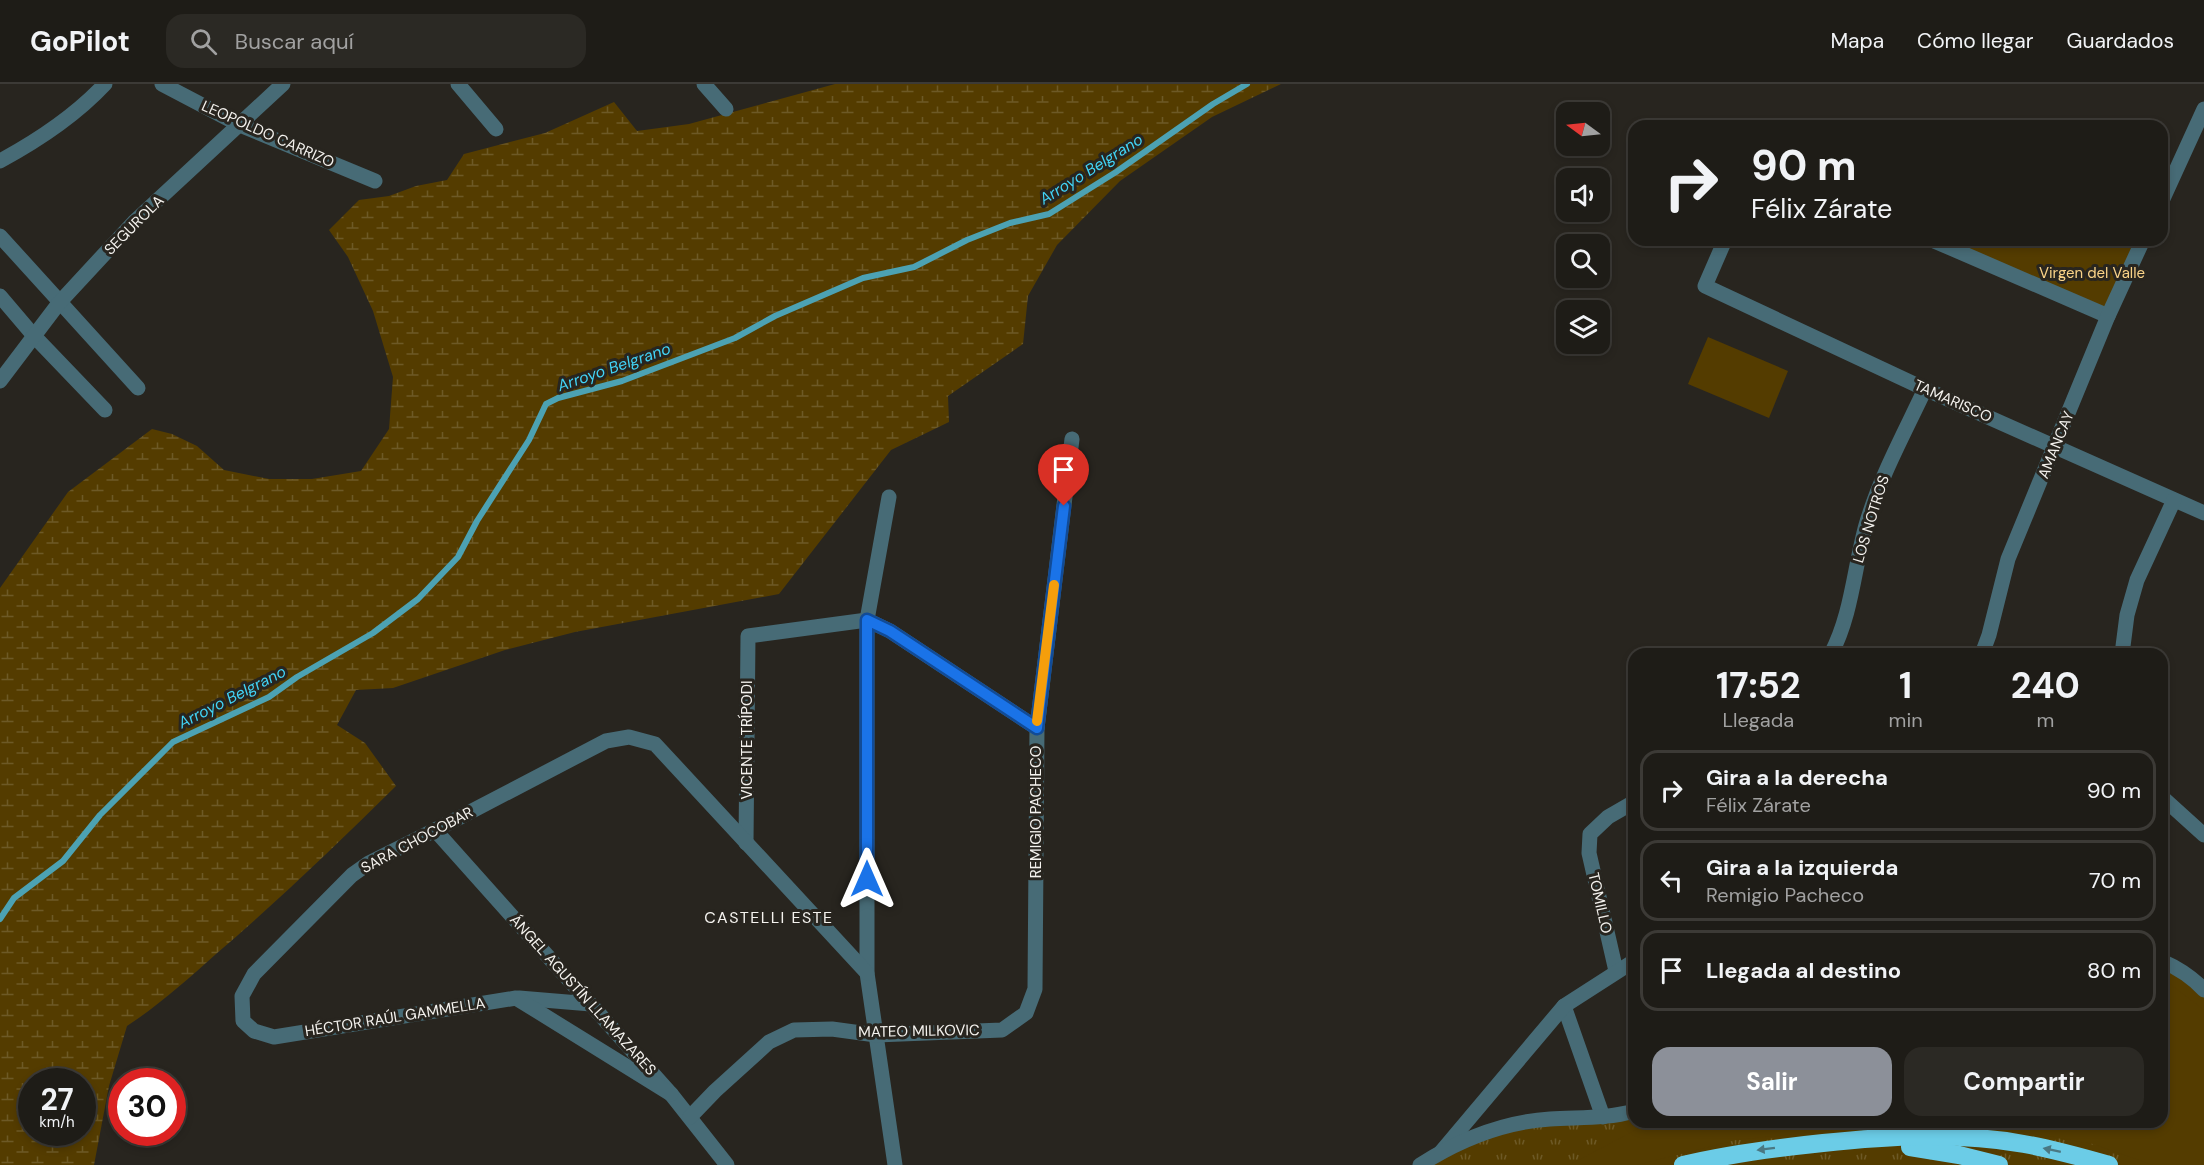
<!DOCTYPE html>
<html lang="es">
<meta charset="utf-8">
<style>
body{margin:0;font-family:"DM Sans",sans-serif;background:#2b2924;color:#f1f3f6;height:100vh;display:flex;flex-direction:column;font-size:22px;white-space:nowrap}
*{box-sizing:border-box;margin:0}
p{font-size:20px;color:#a1a1a1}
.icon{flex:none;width:33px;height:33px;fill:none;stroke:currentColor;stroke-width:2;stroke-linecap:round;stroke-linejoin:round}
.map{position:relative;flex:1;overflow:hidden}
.sheet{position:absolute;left:1628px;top:564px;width:540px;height:480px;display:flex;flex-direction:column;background:#1e1c17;border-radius:18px;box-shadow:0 3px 9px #0003,0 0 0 2px #3c3a36}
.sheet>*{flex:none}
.banner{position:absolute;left:1628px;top:36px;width:540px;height:126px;border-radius:18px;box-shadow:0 3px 9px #0003,0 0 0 2px #3c3a36;background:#1e1c17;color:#f1f3f6;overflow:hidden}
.needle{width:39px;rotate:285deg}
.tools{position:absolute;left:1556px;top:18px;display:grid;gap:12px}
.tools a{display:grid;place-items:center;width:54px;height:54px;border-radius:12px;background:#1e1c17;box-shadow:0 3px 9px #0003,0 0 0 2px #3c3a36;font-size:30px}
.speed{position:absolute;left:18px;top:984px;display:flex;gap:12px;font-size:30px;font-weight:700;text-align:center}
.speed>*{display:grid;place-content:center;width:78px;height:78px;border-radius:50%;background:#1e1c17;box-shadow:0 3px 9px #0003,0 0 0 2px #3c3a36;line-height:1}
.speed small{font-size:15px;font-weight:400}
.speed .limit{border:9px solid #d22;background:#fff;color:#111}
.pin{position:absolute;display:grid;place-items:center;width:51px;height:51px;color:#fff;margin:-62px -26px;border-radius:50% 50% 50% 0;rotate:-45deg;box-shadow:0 0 6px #0007}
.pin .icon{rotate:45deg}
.me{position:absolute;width:66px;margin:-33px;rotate:0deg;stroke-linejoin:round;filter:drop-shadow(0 0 4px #0008)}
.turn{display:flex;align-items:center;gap:21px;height:126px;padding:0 24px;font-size:27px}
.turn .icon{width:78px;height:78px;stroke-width:2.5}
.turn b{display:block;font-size:42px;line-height:51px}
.eta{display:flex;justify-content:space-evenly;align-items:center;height:102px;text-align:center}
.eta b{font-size:36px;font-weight:700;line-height:42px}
.cta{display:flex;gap:12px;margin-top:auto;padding:12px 24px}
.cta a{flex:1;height:69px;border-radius:18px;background:#8c9099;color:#fff;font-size:24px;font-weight:700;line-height:69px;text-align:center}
.cta a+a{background:#2b2924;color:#f1f3f6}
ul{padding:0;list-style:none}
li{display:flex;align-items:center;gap:18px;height:81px;margin:0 12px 9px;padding:0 12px;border:3px solid #3c3a36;border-radius:18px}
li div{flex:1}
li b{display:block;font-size:22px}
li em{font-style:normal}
header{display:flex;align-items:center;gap:36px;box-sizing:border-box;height:84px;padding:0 30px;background:#1e1c17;border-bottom:2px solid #3c3a36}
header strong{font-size:28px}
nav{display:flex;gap:33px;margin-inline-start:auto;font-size:21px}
.search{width:420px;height:54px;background:#2b2924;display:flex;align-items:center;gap:15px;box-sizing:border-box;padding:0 21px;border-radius:18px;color:#a1a1a1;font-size:22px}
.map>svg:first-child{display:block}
.grass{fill:url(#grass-tufts)}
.wetland{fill:url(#wetland-marsh);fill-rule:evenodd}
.park{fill:#543c00}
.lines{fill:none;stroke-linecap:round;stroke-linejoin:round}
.stream{stroke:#4ca2b3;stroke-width:6}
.minor{stroke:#476b76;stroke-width:15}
.highway{stroke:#6bcce7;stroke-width:18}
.oneway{fill:#4a7883}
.route-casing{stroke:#114b97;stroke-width:15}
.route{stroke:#1a73e8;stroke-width:10}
.slow{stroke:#f59e0b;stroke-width:10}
.labels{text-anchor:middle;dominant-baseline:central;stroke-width:6;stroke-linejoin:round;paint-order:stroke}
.street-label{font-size:15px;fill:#f5f3ef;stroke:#28251f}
.park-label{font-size:15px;fill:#fad388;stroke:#28251f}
.water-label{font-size:16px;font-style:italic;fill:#42d4f7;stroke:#28251f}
.neighbourhood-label{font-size:16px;letter-spacing:1.5px;fill:#f5f3ef;stroke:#28251f}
</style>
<header>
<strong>GoPilot</strong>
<div class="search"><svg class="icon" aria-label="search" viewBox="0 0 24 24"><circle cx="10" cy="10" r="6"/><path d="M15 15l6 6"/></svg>Buscar aquí</div>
<nav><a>Mapa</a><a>Cómo llegar</a><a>Guardados</a></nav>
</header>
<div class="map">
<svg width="2204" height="1081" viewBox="0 0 2204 1081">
<defs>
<pattern id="grass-tufts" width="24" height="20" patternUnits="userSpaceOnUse" patternTransform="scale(1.5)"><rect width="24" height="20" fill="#543c00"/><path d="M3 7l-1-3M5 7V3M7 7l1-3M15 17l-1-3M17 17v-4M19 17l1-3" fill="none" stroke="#6d5926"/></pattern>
<pattern id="wetland-marsh" width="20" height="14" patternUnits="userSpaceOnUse" patternTransform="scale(1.5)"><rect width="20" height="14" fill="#543c00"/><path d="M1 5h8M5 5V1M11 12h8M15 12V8" fill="none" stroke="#6d5926"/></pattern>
</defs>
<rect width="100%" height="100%" fill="#28251f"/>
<polygon class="grass" points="2162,877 2204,906 2204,1081 1420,1081 1483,1049 1633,1027 1634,1038 2162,1038"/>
<path class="wetland" d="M835,0H1281L1212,33L1120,97L1057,161L1028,212L1023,260L948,312L949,338L891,366L779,510L575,548L505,566L393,604L356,606L337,641L365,659L396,702C337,760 278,817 216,870C187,896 159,921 127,942L109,1002L94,1081H0V504L68,408L152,345L172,350L197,362L224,386L269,395H312L361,387L389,345L393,293L373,227L348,173L329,146L359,116L389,112L416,102L447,96L464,70L545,49L614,18L637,47L689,40ZM32,998H82V1048H32Z"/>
<g class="park">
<polygon points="1932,156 2143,156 2108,232"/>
<polygon points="1708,253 1788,287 1769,334 1688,300"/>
<polygon points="2162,894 2204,926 2204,1081 2153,1081 2093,1060 1967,1038 2162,1038"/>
<polygon points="1651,1038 1911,1038 1736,1056 1637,1081 1569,1081"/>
</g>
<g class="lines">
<polyline class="stream" points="0,835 14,814 63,777 100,731 173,658 269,613 297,593 373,549 418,515 458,473 477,437 529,356 546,320 558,314 622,297 735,254 775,232 863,194 914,183 967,156 1010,139 1049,130 1116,88 1213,20 1247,0"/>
<g class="minor">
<polyline points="162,0 240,41 375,97"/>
<polyline points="458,0 496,45"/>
<polyline points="704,0 726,25"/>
<path d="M0,77C37,57 76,31 105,0"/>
<polyline points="2162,117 2204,25"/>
<polyline points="0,152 138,304"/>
<polyline points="1725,156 1705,202 1925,305 2204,429"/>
<polyline points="1932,156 2108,232"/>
<polyline points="0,212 34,252 105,326"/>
<polyline points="0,297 59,219 134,138 283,0"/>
<polyline points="889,413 867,536 867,889 895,1081"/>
<polyline points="867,536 890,547 1037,644"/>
<path d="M1831,570C1852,530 1854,484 1866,441C1880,393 1904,350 1925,305"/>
<polyline points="1982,570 1989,551 2008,475 2108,232 2143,156"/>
<polyline points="2122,570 2127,531 2137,496 2174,416"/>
<polyline points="2162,713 2204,751"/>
<polyline points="435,746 671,1010 727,1081"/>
<polyline points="746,759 748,552 867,536"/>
<path d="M2162,877C2178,884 2192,893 2204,906"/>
<polyline points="1616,887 1589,769 1590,750 1608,733 1634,718"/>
<polyline points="519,914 591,920"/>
<polyline points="1564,922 1603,1033"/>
<polyline points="671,1010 516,914 274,953 254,947 243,937 242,912 254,890 352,791 369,779 449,739 606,657 629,653 655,660 867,889"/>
<polyline points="690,1033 715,1007 769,958 794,946 832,945 876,951 1002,946 1026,929 1035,905 1037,644 1072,355"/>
<polyline points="1441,1068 1564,922 1634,877"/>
<path d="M1420,1081C1459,1056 1504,1038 1550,1035C1578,1033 1607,1035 1634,1027"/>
</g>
<g class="highway">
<polyline points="1910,1063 1959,1071 1999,1081"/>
<path d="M1683,1081C1729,1070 1775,1064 1823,1059C1889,1052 1958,1048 2024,1060C2053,1065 2081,1073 2109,1081"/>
</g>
</g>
<defs><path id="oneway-solid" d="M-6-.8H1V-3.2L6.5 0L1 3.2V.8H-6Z" transform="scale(1.5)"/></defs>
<g class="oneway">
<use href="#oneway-solid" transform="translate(1766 1065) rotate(173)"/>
<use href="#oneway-solid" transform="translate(2052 1066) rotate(-168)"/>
</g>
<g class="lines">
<defs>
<polyline id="route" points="867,795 867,536 890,547 1037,644 1064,422"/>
</defs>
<use href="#route" class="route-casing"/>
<use href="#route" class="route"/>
<polyline class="slow" points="1037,637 1054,501"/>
</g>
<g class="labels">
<g class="street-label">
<text transform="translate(268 50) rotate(24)">LEOPOLDO CARRIZO</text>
<text transform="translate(134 141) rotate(-45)">SEGUROLA</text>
<text transform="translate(1953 317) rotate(24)">TAMARISCO</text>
<text transform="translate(2056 361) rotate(-68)">AMANCAY</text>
<text transform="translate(1871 435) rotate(-73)">LOS NOTROS</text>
<text transform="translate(747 656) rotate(-90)">VICENTE TRÍPODI</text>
<text transform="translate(1036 728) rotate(-90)">REMIGIO PACHECO</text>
<text transform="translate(417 756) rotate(-28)">SARA CHOCOBAR</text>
<text transform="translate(1600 819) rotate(77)">TOMILLO</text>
<text transform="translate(583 911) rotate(48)">ÁNGEL AGUSTÍN LLAMAZARES</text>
<text transform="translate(395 933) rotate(-9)">HÉCTOR RAÚL GAMMELLA</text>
<text transform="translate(919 947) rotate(-1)">MATEO MILKOVIC</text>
</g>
<g class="park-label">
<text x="2092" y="189">Virgen del Valle</text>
</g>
<g class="water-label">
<text transform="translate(1091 85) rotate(-32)">Arroyo Belgrano</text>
<text transform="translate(614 283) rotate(-19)">Arroyo Belgrano</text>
<text transform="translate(232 613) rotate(-27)">Arroyo Belgrano</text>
</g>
<g class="neighbourhood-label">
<text x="769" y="833">CASTELLI ESTE</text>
</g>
</g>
</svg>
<div class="tools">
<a><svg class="needle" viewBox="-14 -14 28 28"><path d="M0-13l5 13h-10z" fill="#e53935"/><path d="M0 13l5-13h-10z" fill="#a1a1a1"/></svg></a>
<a><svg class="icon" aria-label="sound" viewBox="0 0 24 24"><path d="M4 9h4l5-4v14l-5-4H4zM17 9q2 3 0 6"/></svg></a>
<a><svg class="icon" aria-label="search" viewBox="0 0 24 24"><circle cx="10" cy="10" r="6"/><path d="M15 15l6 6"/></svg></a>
<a><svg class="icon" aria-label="layers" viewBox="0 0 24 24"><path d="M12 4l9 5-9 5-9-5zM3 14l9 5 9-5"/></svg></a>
</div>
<div class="speed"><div>27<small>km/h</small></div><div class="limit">30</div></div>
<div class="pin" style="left:1064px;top:422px;background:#d93025"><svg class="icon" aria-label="arrive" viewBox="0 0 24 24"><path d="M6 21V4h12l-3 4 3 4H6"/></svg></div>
<svg class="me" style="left:867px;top:795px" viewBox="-20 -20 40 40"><path d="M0-17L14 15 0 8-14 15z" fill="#1a73e8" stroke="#fff" stroke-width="4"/></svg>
<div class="banner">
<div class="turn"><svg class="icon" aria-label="right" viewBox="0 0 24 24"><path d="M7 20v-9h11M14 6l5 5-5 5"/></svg><div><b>90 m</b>Félix Zárate</div></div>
</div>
<section class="sheet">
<div class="eta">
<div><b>17:52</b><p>Llegada</p></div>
<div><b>1</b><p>min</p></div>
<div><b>240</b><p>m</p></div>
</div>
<ul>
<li><svg class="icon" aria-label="right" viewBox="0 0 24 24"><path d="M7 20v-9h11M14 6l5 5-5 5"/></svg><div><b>Gira a la derecha</b><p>Félix Zárate</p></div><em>90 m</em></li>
<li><svg class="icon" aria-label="left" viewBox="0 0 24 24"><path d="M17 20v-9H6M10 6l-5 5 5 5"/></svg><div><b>Gira a la izquierda</b><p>Remigio Pacheco</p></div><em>70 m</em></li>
<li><svg class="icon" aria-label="arrive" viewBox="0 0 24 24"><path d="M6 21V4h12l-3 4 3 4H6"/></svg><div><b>Llegada al destino</b></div><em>80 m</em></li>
</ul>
<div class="cta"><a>Salir</a><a>Compartir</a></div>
</section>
</div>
